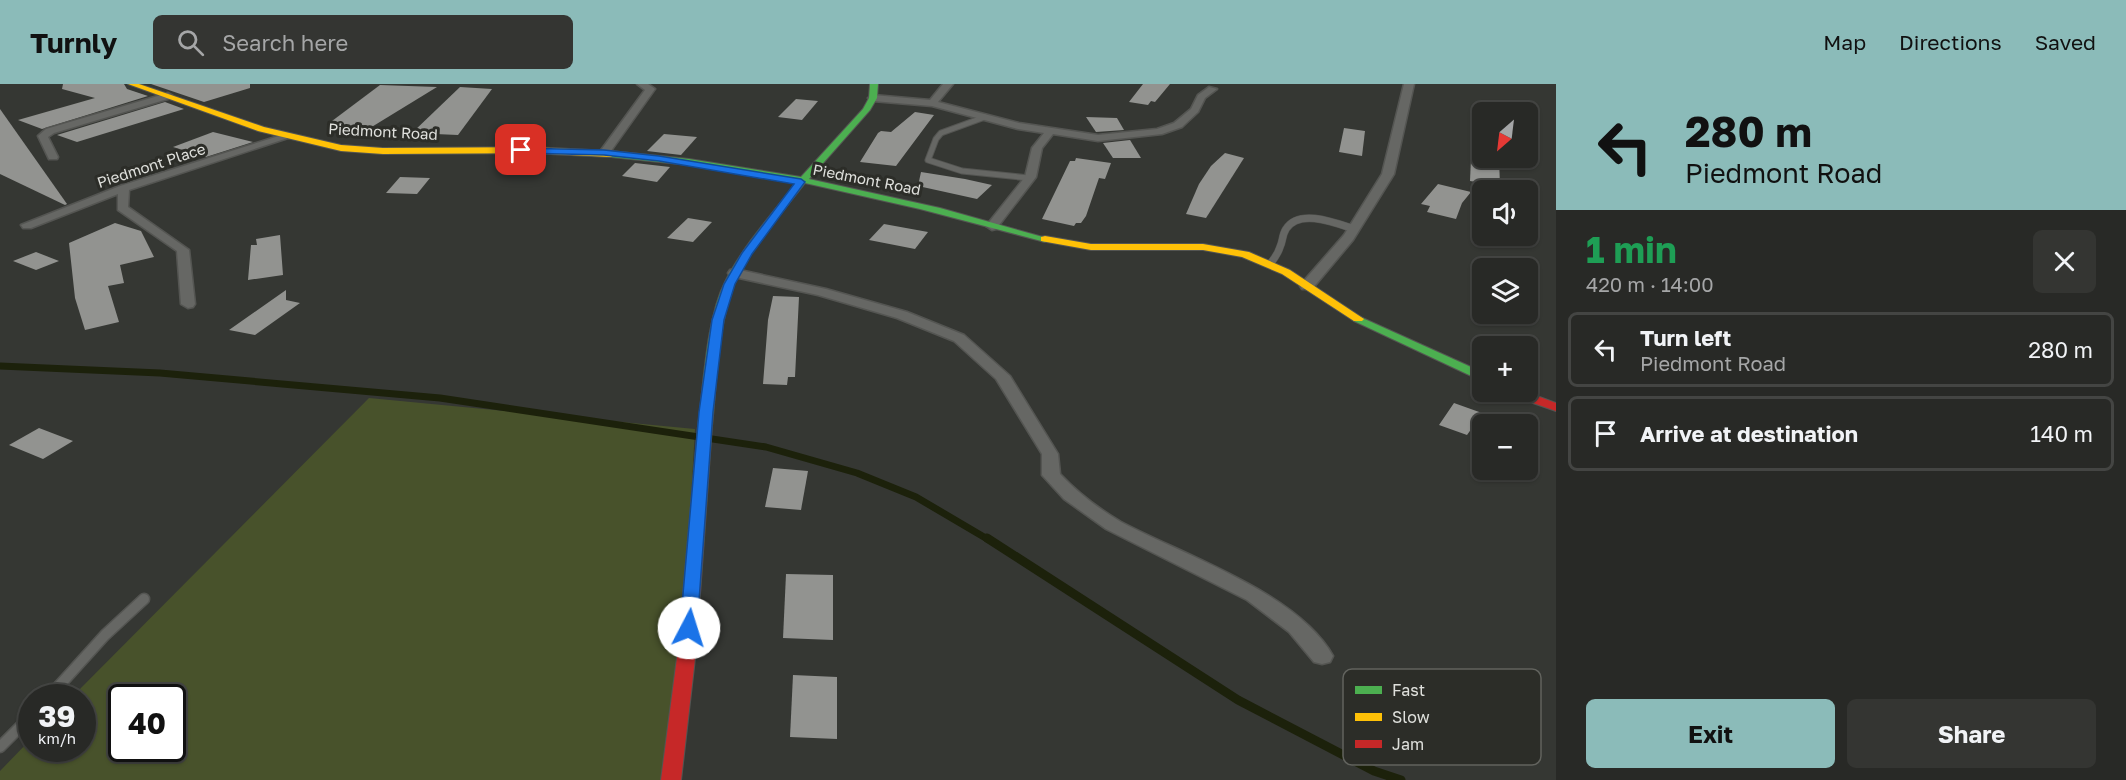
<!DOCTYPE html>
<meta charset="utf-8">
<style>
body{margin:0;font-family:"Golos Text",sans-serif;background:#343532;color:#f1f3f6;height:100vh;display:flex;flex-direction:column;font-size:22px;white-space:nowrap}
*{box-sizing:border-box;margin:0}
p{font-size:20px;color:#a5a6a7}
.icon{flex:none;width:33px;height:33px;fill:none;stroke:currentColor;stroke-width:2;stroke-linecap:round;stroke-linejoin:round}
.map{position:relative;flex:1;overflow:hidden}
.panel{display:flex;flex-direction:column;background:#282926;width:570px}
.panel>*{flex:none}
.guide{background:#8bbbb9;color:#111;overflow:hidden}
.needle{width:39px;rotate:208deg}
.buttons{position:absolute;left:1472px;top:18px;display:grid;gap:12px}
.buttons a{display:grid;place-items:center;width:66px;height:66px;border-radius:9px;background:#282926;box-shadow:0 2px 4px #0004,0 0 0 2px #444543;font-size:30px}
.speed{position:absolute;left:18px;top:600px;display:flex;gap:12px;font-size:30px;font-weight:700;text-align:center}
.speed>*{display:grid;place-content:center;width:78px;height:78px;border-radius:50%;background:#282926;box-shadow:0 2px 4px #0004,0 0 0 2px #444543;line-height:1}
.speed small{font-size:15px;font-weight:400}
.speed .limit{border:3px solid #111;border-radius:9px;background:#fff;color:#111}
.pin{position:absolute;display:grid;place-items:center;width:51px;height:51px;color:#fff;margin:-26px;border-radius:12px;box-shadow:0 3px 9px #0006}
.me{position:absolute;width:66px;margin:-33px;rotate:5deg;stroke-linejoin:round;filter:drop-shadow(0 0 4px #0008)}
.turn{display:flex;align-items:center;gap:21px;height:126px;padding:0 30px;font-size:27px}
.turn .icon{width:78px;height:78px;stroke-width:2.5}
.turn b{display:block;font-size:42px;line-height:51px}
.round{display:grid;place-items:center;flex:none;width:63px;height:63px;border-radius:9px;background:#343532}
.summary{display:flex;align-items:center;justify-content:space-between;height:102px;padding:0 30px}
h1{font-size:36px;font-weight:700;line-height:45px;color:#1e9e55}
.action{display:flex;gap:12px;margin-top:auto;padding:12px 30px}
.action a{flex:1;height:69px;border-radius:9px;background:#8bbbb9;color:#111;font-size:24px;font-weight:700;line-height:69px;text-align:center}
.action a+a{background:#343532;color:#f1f3f6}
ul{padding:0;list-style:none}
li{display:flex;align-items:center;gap:18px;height:75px;margin:0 12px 9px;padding:0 18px;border:3px solid #444543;border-radius:9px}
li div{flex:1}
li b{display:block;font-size:22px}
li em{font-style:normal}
header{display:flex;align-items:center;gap:36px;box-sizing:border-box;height:84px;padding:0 30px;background:#8bbbb9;color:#111}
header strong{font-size:28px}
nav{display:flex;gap:33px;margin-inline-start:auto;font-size:21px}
.search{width:420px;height:54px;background:#343532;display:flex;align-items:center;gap:15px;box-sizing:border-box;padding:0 21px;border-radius:9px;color:#a5a6a7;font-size:22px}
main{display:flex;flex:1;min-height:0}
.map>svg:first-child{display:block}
.green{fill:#48522b;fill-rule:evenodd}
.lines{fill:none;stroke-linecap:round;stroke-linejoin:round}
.stream-far1{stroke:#1c210b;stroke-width:7}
.stream{stroke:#1c210b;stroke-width:9}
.building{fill:#929390}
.lane-far2-casing{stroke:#545552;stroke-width:7}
.lane-far1-casing{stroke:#545552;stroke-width:8}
.lane-casing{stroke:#545552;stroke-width:13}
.street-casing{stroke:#545552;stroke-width:3}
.fast-casing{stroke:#545552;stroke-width:2}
.slow-casing{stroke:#545552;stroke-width:2}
.jam-casing{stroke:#545552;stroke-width:2}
.lane-far2{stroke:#666764;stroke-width:5}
.lane-far1{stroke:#666764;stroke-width:7}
.lane{stroke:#666764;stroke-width:10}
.street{fill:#666764;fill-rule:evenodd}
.fast{fill:#4caf50;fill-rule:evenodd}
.slow{fill:#ffc107;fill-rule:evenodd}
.jam{fill:#c62828;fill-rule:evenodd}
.route{fill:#1a73e8;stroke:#114b97;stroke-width:1.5}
.labels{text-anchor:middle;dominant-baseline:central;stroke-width:6;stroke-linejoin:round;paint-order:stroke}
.far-street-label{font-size:15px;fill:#dfe0dc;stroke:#2c2d28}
.key{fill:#2c2d28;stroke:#62635e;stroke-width:1.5}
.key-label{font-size:16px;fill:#dfe0dc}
</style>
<header>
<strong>Turnly</strong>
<div class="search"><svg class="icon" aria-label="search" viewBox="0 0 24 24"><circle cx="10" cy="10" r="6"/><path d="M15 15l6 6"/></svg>Search here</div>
<nav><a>Map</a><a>Directions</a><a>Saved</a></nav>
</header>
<main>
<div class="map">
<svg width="1556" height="696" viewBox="0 0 1556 696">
<rect width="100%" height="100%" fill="#353733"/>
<path class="green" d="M369,314L695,345L675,696H0V687L31,655L32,664H82V614L72,613ZM122,614H172V664H122Z"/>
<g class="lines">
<polyline class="stream-far1" points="0,282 160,289 440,314 766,363 857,389 916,413 989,456"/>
<polyline class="stream" points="987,454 1238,616 1374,687 1401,696"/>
</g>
<g class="building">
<polygon points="63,0 124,0 127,5 148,12 42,45 18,36 95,14 62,5"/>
<polygon points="151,0 250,0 250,4 204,18"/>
<polygon points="1143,0 1170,0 1155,18 1151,17 1148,21 1129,18"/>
<polygon points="380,1 437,3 370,44 328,40"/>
<polygon points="460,3 492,5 458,51 412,49"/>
<polygon points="796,15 818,17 802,36 778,33"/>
<polygon points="165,18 184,25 77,58 57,51"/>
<polygon points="0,25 67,120 65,121 0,90"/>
<polygon points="915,28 934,31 896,82 860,78 878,49 881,47 891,48"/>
<polygon points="1086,33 1117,34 1124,46 1096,48"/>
<polygon points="1344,44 1365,47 1362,72 1339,68"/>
<polygon points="213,48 253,58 206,73 173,63"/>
<polygon points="664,50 697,53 681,71 647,67"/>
<polygon points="1130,56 1141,74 1113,74 1103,59"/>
<polygon points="1225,69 1244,74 1206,134 1186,130 1199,100 1211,82"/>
<polygon points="1076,74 1111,79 1105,95 1099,94 1086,132 1081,139 1076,139 1074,142 1042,135 1070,77 1075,77"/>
<polygon points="1471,74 1499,74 1500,102 1470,97"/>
<polygon points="635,79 670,83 657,98 622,92"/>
<polygon points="921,88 965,95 992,101 977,115 918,102"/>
<polygon points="400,93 430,94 417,110 386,109"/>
<polygon points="1438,100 1471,108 1462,119 1456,135 1427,128 1430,122 1421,120"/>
<polygon points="688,134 712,138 693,158 667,154"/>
<polygon points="115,139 141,147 154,173 120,181 124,199 108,202 119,238 85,246 75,214 69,159"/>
<polygon points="884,140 928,148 915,165 869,156"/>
<polygon points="280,151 283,191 248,196 251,161 257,161 256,155"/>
<polygon points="36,168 59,177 36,186 13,177"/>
<polygon points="286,206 286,216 300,219 255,251 229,246"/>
<polygon points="773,212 799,213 795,293 788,293 787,301 763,300 768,236"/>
<polygon points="1454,319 1482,329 1482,347 1472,344 1467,351 1439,341"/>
<polygon points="39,344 73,357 43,375 9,361"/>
<polygon points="773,384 808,387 801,426 765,423"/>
<polygon points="786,490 833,491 833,556 783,554"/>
<polygon points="793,591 837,593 837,655 790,653"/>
</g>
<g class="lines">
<defs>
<polyline id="lane-far2" points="985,33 941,49 936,55 928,76 962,87 1029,94"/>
<path id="lane-far1" d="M1270,180C1274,175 1278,170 1280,163C1283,157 1282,151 1286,145C1299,124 1336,139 1354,145"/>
<g id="lane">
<polyline points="48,614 105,551 144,515"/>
<polyline points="0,663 32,631"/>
</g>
<g id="street">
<polygon points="637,0 648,0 655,5 608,71 600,71 599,69 645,6"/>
<polygon points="943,0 953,0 938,18 1019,39 1098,51 1157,45 1174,39 1191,25 1198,11 1209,3 1217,5 1205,14 1198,28 1182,43 1162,50 1098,57 1053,50 1042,64 1036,93 996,145 992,146 986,142 1025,93 1032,64 1044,49 1018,45 932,22 873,17 868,14 873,11 930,16"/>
<polygon points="1404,0 1414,0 1394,90 1353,156 1312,205 1302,205 1300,202 1302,199 1344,151 1382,90"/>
<polygon points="168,9 173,12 171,14 54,49 48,53 58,73 57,75 49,75 38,52 46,45"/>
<polygon points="282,51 291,53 129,106 128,123 189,166 195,220 193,223 188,224 181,220 177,167 118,126 118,110 31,144 23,144 21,141 120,102"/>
<path d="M735,185L826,205L907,228L964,251L1010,292L1058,370L1060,390C1077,408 1099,425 1121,438C1183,471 1298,509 1333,572L1330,578L1322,580L1314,578L1289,548L1247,516L1106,445L1064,415L1042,391V370L996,295L954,257L897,234L818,211L730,192L728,189L730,186Z"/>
</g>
<g id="fast">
<path d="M870,0H878L877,14L870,26L809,95L940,124L1050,155L1045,158L920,125L805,99C782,129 748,166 734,201C717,245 717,296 712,342L710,345H700L698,342C704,300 706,236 725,198C743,162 772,130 797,98L689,81L611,73L607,70L611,67L689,75L801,93L863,25L869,14Z"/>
<polygon points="1358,232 1482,288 1482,297 1354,237 1352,235 1354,233"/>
</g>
<g id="slow">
<polygon points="128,0 139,0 264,43 341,61 383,64 530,63 611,67 615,70 611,73 530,69 383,70 341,67 258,47"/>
<polygon points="1045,152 1091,160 1203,160 1249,168 1290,186 1364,235 1362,237 1354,237 1282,190 1242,173 1203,166 1091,166 1041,157 1041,153"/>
</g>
<g id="jam">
<polygon points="1509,308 1526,308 1556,319 1556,327 1510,311"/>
<polygon points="705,338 712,342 696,566 681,696 661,696 678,566 698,342"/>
</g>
</defs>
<use href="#lane-far2" class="lane-far2-casing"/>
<use href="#lane-far1" class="lane-far1-casing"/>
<use href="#lane" class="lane-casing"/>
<use href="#street" class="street-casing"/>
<use href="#fast" class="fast-casing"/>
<use href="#slow" class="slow-casing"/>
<use href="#jam" class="jam-casing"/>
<use href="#lane-far2" class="lane-far2"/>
<use href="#lane-far1" class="lane-far1"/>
<use href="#lane" class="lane"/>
<use href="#street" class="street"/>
<use href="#fast" class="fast"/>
<use href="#slow" class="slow"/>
<use href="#jam" class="jam"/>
</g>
<polygon class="route" points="518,64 604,66 659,72 801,95 805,98 752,170 735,200 724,236 713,328 697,544 695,548 689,550 683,548 680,544 699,328 712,236 724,200 742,169 794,100 659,77 604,71 521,69 518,68"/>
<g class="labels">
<g class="far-street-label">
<text transform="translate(383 47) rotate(3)">Piedmont Road</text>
<text transform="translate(151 81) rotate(-18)">Piedmont Place</text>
<text transform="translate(867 95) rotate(11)">Piedmont Road</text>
</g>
</g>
<rect x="1343" y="585" width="198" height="96" rx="9" class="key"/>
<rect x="1355" y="602" width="27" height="8" fill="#4caf50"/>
<rect x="1355" y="629" width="27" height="8" fill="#ffc107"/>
<rect x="1355" y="656" width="27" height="8" fill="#c62828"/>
<g class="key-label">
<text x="1392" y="612">Fast</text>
<text x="1392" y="639">Slow</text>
<text x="1392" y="666">Jam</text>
</g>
</svg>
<div class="buttons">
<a><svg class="needle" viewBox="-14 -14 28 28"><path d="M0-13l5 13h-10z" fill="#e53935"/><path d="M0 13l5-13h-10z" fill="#a5a6a7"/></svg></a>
<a><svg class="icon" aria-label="sound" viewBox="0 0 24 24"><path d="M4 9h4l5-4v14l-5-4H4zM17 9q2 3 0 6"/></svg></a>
<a><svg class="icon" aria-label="layers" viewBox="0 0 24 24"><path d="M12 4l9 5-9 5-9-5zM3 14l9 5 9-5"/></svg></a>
<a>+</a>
<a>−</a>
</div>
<div class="speed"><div>39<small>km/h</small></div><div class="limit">40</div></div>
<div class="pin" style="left:521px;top:66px;background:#d93025"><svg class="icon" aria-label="arrive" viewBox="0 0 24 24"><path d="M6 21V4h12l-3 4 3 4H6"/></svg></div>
<svg class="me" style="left:689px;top:544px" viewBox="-20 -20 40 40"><circle r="19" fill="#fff"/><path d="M0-13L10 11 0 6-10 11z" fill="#1a73e8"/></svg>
</div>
<section class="panel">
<div class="guide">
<div class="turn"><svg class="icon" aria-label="left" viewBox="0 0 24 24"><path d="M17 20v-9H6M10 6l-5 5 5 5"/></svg><div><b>280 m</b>Piedmont Road</div></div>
</div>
<div class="summary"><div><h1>1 min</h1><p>420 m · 14:00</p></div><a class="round"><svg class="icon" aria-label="close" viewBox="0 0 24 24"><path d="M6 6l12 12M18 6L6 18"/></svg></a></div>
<ul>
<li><svg class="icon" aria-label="left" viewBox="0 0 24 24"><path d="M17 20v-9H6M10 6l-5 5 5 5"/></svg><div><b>Turn left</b><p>Piedmont Road</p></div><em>280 m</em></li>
<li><svg class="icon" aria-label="arrive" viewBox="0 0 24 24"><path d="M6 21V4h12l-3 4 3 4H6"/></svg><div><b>Arrive at destination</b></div><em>140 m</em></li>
</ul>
<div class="action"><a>Exit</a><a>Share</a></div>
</section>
</main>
